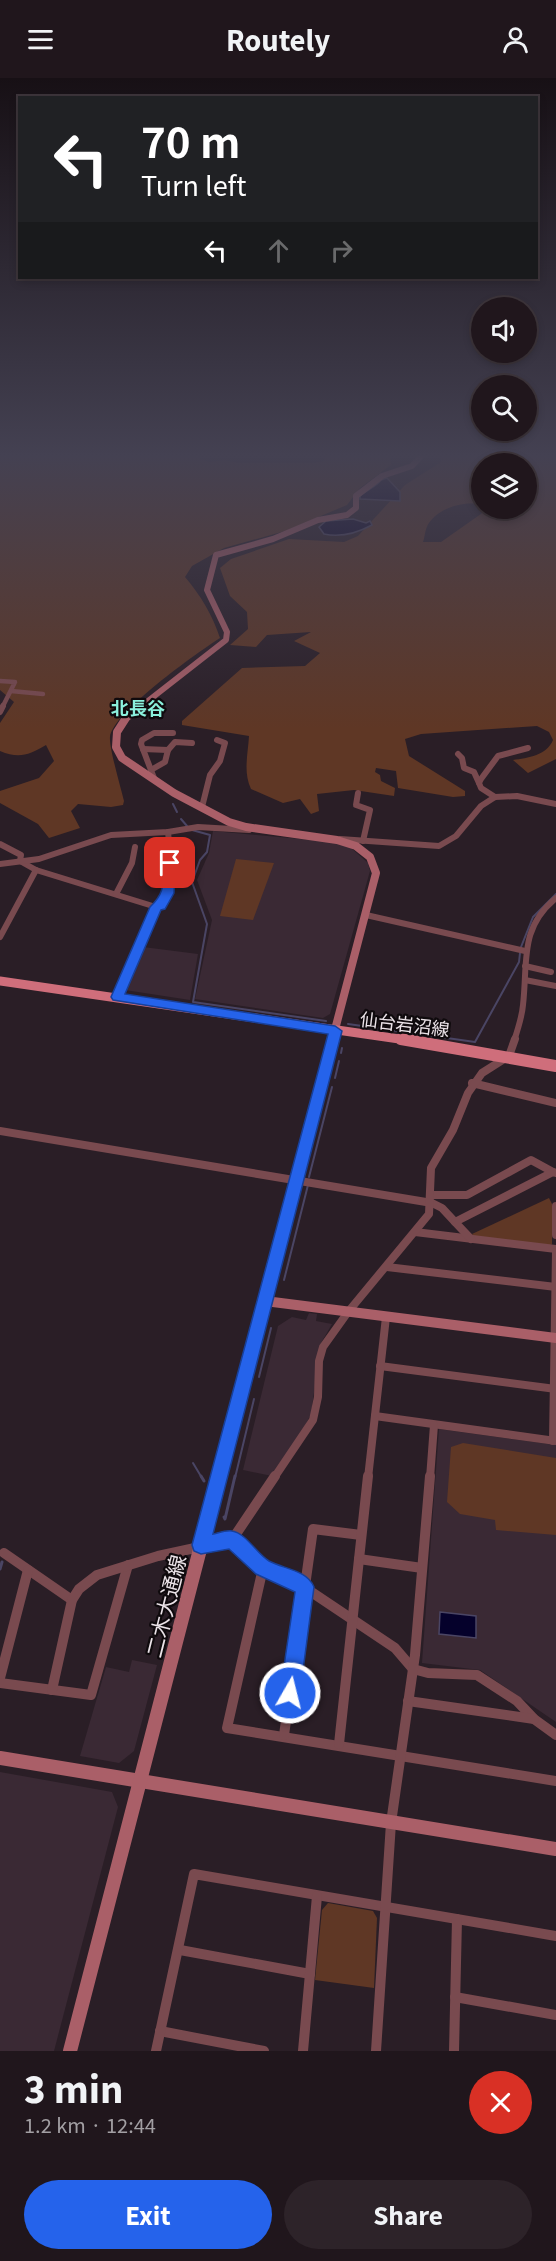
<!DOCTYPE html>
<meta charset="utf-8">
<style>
body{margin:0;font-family:Georgia,"Noto Sans JP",serif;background:#2d2329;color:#f1f3f6;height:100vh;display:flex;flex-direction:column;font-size:22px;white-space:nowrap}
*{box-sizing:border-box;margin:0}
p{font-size:20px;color:#a29fa3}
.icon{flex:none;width:33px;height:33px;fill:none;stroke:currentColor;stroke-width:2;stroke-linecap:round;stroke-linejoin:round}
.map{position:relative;height:1973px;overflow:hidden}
.details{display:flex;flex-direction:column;background:#20161c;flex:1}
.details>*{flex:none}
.hud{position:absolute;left:18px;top:18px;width:520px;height:183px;border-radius:0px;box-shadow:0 3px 9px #0003,0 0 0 2px #3d353b;background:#202124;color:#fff;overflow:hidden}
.tools{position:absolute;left:471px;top:219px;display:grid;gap:12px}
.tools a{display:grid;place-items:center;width:66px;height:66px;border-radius:50%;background:#20161c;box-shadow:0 3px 9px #0003,0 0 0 2px #3d353b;font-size:30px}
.pin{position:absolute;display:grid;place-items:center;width:51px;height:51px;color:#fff;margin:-26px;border-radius:12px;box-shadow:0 3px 9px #0006}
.me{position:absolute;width:66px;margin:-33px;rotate:8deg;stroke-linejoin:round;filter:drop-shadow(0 0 4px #0008)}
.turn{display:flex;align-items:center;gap:21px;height:126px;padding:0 24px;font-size:27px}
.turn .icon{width:78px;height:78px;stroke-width:2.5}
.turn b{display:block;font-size:42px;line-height:51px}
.lanes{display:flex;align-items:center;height:57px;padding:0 24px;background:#0003;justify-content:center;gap:30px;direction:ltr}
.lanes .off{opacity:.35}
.round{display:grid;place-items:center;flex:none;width:63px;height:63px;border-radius:32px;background:#2d2329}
.summary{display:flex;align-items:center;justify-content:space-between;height:102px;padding:0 24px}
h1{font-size:36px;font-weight:800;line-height:45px}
.primary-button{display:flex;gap:12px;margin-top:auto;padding:12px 24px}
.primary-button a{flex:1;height:69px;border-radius:36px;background:#2563eb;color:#fff;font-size:24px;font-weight:800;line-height:69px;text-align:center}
.primary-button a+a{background:#2d2329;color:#f1f3f6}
header{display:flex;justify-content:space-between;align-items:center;height:78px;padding:0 24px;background:#20161c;font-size:27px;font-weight:800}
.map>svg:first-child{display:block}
.built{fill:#3a2934}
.green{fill:#5f3725;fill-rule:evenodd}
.water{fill:#05012b;stroke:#4a4564;stroke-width:1.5}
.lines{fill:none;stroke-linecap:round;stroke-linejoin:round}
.stream-far1{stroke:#4a4564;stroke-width:2}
.stream{stroke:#4a4564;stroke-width:3}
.street-far3{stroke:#794a4f;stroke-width:4.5}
.street-far2{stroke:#794a4f;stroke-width:6}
.street-far1{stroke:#794a4f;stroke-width:8}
.street{stroke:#794a4f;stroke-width:10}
.secondary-far3{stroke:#aa5f68;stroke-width:6}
.secondary-far2{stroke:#aa5f68;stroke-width:8}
.secondary-far1{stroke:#aa5f68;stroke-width:10}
.secondary{stroke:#aa5f68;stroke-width:14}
.primary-far1{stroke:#cf6e7b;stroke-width:9}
.primary{stroke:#cf6e7b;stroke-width:12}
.route{fill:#2563eb;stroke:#184099;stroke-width:1.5}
.labels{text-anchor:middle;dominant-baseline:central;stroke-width:4.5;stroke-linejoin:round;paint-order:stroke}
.far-quarter-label{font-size:18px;font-weight:bold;fill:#8bf1dd;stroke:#0f0a0d}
.street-label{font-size:18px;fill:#ebe3e8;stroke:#0f0a0d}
.near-street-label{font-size:21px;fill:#ebe3e8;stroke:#0f0a0d}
</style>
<header><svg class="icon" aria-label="menu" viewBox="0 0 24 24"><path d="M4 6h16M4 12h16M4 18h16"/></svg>Routely<svg class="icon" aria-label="person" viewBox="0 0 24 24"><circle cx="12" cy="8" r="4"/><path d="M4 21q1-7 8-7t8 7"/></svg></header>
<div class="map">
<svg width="556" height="1973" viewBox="0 0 556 1973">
<rect width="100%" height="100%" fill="#2a1e26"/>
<g class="built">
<polygon points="213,753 334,764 350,769 368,785 370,793 330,936 323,940 195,921 212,842 197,802 209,775"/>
<polygon points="143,869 198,876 190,922 125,912"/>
<polygon points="309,1235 317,1236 316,1243 332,1246 321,1265 311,1336 304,1350 272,1398 243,1392 278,1248 292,1239 306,1242"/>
<polygon points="439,1351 556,1367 556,1644 480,1592 422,1585"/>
<polygon points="132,1582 157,1587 134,1673 119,1685 80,1678 106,1589 129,1594"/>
<polygon points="0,1694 112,1714 118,1729 54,1973 0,1973"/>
</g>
<g class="green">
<path d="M0,375H199L200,381L210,384L225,382L238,385H315L324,383L325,379L337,375H390L391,387L360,410L347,427L285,453L224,470L192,488L185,499C201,518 212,536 220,560C197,575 113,634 110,659C109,670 121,710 124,723L123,727L111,729L78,726L71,733L80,750L49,760L38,746L0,725V713L39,700L54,683L46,667C29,677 19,681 0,673V645L14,624L0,612Z"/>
<path d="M440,375H556V681L528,695L513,682C528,680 547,677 553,662L549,654L537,648L421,656L405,661L409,678L465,713V718L453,719L398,710L396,693L376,690L375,694L380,697L381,703L395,710L394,718L354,712L317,716L319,733L311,736L300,721L283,725L251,711C243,694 248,676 249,658L182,647V643L242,590L305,588L320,575L294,563L311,554L267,557L256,569L230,567L248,551L247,534L230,518L220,490L231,481L289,461L344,464L358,458L405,407L441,384ZM482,386H526V430L488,431L441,464H423C425,459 425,450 429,445C439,430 465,422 482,427Z"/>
<polygon points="236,781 274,785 253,842 220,838"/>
<polygon points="549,1120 552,1126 552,1166 550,1169 475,1160 472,1156"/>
<polygon points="463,1365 556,1380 556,1457 496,1452 495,1442 460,1436 447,1424 451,1369"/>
<polygon points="328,1825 373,1833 377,1840 374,1910 315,1902 322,1832"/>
</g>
<g class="water">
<path d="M387,400L400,414V423L360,421V418C366,412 376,409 381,402Z"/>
<path d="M353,441L366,445L370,443L372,447C357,455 341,460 324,456L319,449L326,443Z"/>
<polygon points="440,1534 476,1538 476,1560 439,1556"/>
</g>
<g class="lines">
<g class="stream-far1">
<polyline points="173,726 177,734"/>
<polyline points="181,741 187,748"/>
<polyline points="192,752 210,757 207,774 200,782 192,804 207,846 193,924 326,943"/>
<polyline points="521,869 533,839 556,816"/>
<polyline points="348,946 475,964 519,884 520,875"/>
<polyline points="341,975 342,970"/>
<polyline points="335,1000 339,983"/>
<polyline points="309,1099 332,1009"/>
<polyline points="284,1202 308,1107"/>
<polyline points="259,1299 271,1250"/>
<polyline points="193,1385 202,1400"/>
<polyline points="235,1400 254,1321"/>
</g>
<g class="stream">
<polyline points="201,1398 204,1403"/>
<polyline points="224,1439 225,1441 235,1398"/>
<polyline points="0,1491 2,1484"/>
</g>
<g class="street-far3">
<polyline points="0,603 15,604 2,630"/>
<polyline points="11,613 43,616"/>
</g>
<g class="street-far2">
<polyline points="0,634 3,628"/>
<polyline points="143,671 168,672"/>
<polyline points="458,676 462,680 464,690 474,694 479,705"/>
<polyline points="151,692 165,684 168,672 175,664 192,665"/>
<polyline points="154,700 141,666 142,662 154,655 173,655"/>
<polyline points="358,715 356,727 370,732 363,763"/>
<polyline points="495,719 481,710 479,705 481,701 498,678 528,670"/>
<polyline points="202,729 210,697 220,683 225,665 217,662"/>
<polyline points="340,761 439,768 456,758 481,728 495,719 517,718 556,726"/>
<polyline points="0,766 21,777 20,783 36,792 156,829"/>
<polyline points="0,786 39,781 111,757 168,754 198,749 249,752"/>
<polyline points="116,816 132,785 135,769"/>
<polyline points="366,837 525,873"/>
<polyline points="0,859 36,792"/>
<polyline points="525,888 551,894"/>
<polyline points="525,902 556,908"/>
<path d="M117,919L156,829C179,816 170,776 168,754"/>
<path d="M514,963C518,951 522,939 523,927C528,884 519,850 556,820"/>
</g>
<g class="street-far1">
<polyline points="472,1005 556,1025"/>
<polyline points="0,1053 432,1125 442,1130 455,1144"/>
<polyline points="432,1117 467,1117 531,1082 553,1094"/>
<polyline points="556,1128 556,1157"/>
<polyline points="415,1154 556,1171"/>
<polyline points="471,1161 455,1144 553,1094 556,1095"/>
<polyline points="387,1189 556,1209"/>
<polyline points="380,1288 556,1311"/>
<polyline points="375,1338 556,1363"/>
<polyline points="553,1363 556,1174"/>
<polyline points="274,1400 313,1342 318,1319 319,1283 323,1269 348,1234 429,1136 431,1090 453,1052 468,1015 482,995 509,978 515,961"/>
<polyline points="368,1400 386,1239"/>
<polyline points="430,1400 434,1347"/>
</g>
<g class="street">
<polyline points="232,1462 275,1398"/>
<polyline points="4,1475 72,1522"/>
<polyline points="359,1481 422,1490"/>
<polyline points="263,1490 227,1650 556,1703"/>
<polyline points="0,1600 28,1492"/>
<polyline points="0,1605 91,1617 128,1487"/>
<polyline points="52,1612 72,1522 79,1511 97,1497 158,1478 232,1462 263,1490 289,1499 395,1570 413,1591 428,1595 477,1597 517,1623 534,1641 556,1657"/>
<polyline points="408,1623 534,1641"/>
<polyline points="284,1657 313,1451 361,1457"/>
<polyline points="339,1666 368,1398"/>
<polyline points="180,1872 310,1896"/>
<polyline points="455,1919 556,1937"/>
<polyline points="160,1953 264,1973"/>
<polyline points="156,1973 194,1796 556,1858"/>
<polyline points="303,1973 317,1818"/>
<polyline points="376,1973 391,1745 415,1577 430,1398"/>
<polyline points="454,1973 457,1841"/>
</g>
<polyline class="secondary-far3" points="139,630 226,562 227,554 207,512 216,477 273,461 318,442 347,437 356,430 356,418 382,398 412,388 424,375"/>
<polyline class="secondary-far2" points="141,628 126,640 117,654 116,669 122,680 174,715 229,744 246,749 337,762 356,768 370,779 376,795 332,963"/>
<g class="secondary-far1">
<polyline points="265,1223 556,1260"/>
<polyline points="219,1400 333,961"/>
</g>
<g class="secondary">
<polyline points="0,1680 556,1771"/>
<polyline points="70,1973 219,1398"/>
</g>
<polyline class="primary-far1" points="0,903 413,963"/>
<polyline class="primary" points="401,961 556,988"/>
</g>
<linearGradient id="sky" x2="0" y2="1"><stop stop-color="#171015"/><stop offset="0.58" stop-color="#444152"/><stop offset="1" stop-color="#444152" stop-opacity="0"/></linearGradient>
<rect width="556" height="651" fill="url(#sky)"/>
<path class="route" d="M170,781L176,785L174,815L165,831L161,832L125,916L335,948L342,953L213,1456C218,1455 226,1452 232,1453C246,1455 257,1476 269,1483C284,1491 307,1492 314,1509L300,1615L297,1622L290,1625L283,1622L280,1615L295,1514L256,1496L229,1471L201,1476L194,1473L192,1467L328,956L113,922L111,919L150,829C165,815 163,806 164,785Z"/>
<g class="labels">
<g class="far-quarter-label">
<text x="138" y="629">北長谷</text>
</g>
<g class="street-label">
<text transform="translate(405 945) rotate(7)">仙台岩沼線</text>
</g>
<g class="near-street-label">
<text transform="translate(165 1528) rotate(-76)">二木大通線</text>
</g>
</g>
</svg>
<div class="tools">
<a><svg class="icon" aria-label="sound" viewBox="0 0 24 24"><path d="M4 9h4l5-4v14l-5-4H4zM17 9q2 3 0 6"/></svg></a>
<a><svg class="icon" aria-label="search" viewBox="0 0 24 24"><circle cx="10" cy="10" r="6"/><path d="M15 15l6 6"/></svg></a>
<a><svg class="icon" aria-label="layers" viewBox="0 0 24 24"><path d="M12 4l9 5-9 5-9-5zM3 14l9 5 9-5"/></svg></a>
</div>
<div class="pin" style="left:170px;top:785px;background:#d93025"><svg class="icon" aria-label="arrive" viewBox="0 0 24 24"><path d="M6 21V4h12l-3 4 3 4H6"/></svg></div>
<svg class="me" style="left:290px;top:1615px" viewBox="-20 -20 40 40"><circle r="17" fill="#2563eb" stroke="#fff" stroke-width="3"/><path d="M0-11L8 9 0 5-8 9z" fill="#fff"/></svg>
<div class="hud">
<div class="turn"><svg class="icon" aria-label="left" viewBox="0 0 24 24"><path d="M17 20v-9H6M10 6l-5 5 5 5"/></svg><div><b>70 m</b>Turn left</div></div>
<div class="lanes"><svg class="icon" aria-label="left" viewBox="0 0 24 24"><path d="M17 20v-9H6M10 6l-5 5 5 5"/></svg><svg class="icon off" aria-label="ahead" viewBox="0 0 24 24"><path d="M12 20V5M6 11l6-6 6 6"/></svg><svg class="icon off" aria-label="right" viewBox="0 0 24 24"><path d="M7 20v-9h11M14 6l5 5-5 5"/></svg></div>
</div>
</div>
<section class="details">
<div class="summary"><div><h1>3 min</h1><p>1.2 km · 12:44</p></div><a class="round" style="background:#d93025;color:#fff"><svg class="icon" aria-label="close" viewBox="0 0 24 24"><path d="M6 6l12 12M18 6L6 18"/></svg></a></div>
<div class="primary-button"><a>Exit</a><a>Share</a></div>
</section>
